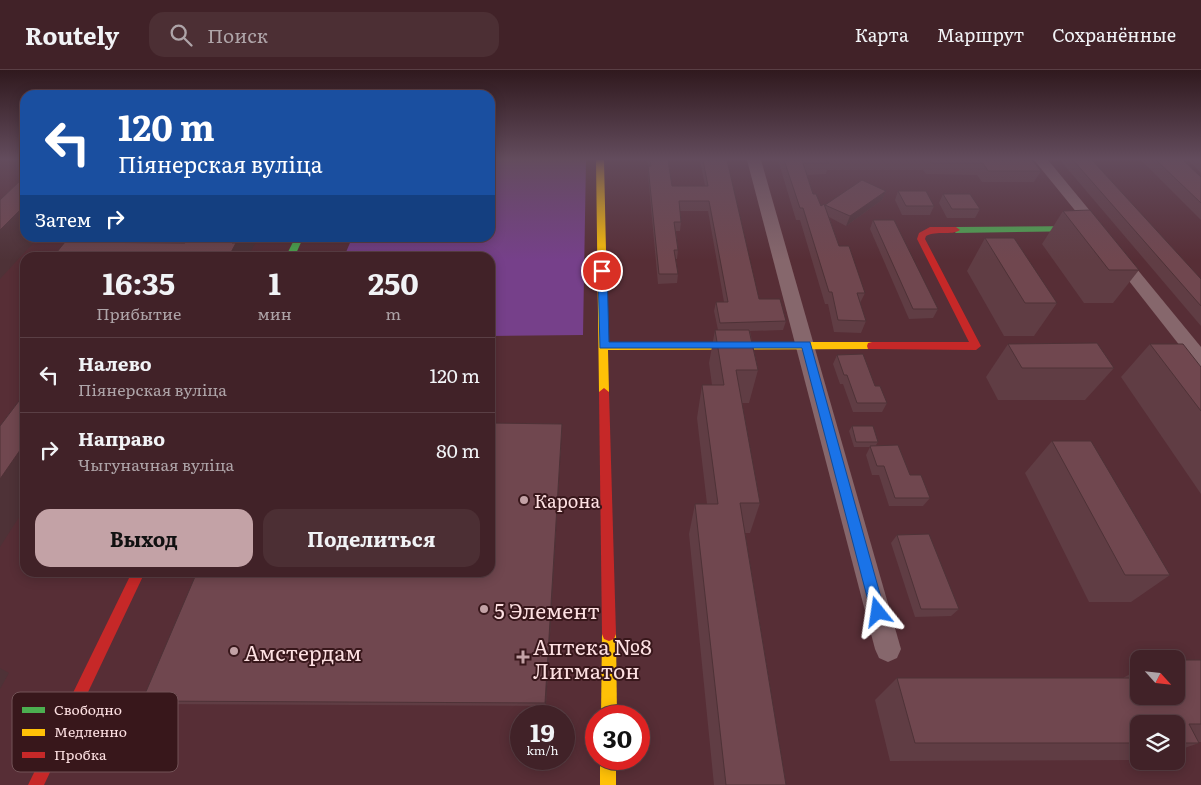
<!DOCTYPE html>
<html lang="ru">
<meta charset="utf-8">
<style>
body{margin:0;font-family:Literata,serif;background:#4c2f34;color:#f1f3f6;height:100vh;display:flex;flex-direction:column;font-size:19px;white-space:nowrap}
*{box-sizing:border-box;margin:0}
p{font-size:16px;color:#aea4a8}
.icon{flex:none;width:28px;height:28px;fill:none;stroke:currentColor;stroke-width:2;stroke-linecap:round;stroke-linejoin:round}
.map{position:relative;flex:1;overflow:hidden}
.details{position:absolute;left:20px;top:182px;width:475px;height:325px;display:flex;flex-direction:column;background:#412228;border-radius:15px;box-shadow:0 2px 12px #0003,0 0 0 1px #5a3f45}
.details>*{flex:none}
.hud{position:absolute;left:20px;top:20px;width:475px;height:152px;border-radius:15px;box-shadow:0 2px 12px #0003,0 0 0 1px #5a3f45;background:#1a4fa0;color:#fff;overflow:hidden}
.needle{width:32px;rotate:117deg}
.buttons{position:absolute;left:1130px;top:580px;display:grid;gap:10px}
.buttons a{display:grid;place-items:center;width:55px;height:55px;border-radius:10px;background:#412228;box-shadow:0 2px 12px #0003,0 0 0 1px #5a3f45;font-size:25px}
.speed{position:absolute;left:510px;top:635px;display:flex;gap:10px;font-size:25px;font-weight:700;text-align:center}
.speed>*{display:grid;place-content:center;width:65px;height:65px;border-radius:50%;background:#412228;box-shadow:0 2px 12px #0003,0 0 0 1px #5a3f45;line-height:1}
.speed small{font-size:12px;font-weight:400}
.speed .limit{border:8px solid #d22;background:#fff;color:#111}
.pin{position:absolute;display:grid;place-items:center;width:42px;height:42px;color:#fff;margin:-21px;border:2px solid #fff;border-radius:50%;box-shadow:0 1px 5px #0007}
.me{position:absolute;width:55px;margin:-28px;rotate:345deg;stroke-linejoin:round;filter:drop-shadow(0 0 4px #0008)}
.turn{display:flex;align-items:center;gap:18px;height:105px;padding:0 15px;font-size:22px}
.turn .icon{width:65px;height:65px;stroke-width:2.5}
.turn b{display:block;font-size:35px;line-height:42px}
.then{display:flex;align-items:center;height:48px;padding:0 15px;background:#0003;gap:10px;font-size:19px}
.eta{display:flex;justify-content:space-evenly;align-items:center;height:85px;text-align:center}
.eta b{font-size:30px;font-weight:700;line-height:35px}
.action{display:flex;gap:10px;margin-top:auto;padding:10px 15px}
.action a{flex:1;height:58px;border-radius:15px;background:#c3a2a6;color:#111;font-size:20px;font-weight:700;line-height:58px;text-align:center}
.action a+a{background:#4c2f34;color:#f1f3f6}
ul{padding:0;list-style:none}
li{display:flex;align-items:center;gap:15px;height:75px;padding:0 15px;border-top:1px solid #5a3f45}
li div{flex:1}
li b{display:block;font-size:19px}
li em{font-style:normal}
header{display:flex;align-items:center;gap:30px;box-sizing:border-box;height:70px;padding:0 25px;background:#412228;border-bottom:1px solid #5a3f45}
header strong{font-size:24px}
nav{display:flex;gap:28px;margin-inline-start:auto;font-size:18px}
.search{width:350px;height:45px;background:#4c2f34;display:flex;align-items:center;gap:12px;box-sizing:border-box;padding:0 18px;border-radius:15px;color:#aea4a8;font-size:19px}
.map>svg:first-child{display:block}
.green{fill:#76408a}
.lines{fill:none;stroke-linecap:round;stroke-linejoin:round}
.street{fill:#86676c;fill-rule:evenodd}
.fast{fill:#4caf50;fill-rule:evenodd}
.slow{fill:#ffc107;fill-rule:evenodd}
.jam{fill:#c62828;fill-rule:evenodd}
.wall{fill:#603d44}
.shaded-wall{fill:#4e3237}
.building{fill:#70474f;stroke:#4e3237}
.route{fill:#1a73e8;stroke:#114b97}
.poi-dot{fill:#c3a2a6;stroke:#38171b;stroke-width:2}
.labels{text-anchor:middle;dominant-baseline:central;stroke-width:4;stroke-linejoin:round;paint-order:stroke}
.poi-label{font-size:18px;fill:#fde0e2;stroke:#38171b;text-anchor:start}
.near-poi-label{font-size:21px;fill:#fde0e2;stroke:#38171b;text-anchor:start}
.key{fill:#38171b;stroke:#735357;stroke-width:1}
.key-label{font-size:14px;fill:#fde0e2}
</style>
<header>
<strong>Routely</strong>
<div class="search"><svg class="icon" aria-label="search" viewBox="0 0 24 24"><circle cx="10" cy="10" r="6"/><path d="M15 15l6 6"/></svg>Поиск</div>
<nav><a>Карта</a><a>Маршрут</a><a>Сохранённые</a></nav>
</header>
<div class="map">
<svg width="1201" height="715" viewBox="0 0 1201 715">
<rect width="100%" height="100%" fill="#572e36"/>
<polygon class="green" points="490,90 586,90 583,265 490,266 490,188 344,187 352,168 490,168"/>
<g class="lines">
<g class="street">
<polygon points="747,90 761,90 901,579 897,588 888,592 879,588 875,579"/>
<polygon points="1034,90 1048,90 1105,159 1108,162 1105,165 1095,165"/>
<polygon points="1117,180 1123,182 1201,277 1201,297 1195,295 1111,188 1109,185 1111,182"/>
</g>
<g class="fast">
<polygon points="1088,156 1092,159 1091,161 956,163 952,160 956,157"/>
<polygon points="295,168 303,168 294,188 285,188"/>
</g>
<g class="slow">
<polygon points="596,90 604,90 608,272 872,272 876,273 877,276 876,279 608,280 609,322 608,325 600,325 599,322"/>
<polygon points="609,557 614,559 616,564 617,646 601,646 602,564 604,559"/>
<rect x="600" y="689" width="16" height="26"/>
</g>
<g class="jam">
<path d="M930,157H956L960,160C951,166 937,160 926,166L925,169L981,276L976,280L868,279L867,276L868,273L872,272H969L917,169L919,163Z"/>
<polygon points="604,318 609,322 616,564 614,569 609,571 604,569 602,564 599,322"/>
<polygon points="132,502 145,502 44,715 28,715"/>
</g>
</g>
<g class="wall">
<polygon points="647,90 668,90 672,116 705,116 700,90 727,90 759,229 786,251 783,260 750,261 758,300 749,333 742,333 760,433 750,463 745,463 786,715 714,715 689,464 695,434 707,434 697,348 702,315 712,315 709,293 715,260 718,260 714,241 716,232 724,232 708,141 680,141 681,152 680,161 676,161 678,180 677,189 676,189 678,204 677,213 658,214 648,105 648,96"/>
<polygon points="778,90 1032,90 1041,101 1034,112 982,112 977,105 926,104 923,100 827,100 826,104 807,105 813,124 821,136 825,136 825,135 886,121 882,130 846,156 829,147 839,176 865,223 860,233 866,251 861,263 834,262 828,234 825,234 800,150 796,150"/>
<polygon points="1060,90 1092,90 1201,209 1201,256"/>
<polygon points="1141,90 1183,90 1201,107 1201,150"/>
<polygon points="1188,90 1201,90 1201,103"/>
<polygon points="898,121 934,136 930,145 902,145 895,130"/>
<polygon points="943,124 980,139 975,148 947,148 939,133"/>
<polygon points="1063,141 1139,200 1113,233 1084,233 1042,174"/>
<polygon points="873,150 938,239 933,248 909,249 870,159"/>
<polygon points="985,168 1057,233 1034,266 1004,266 967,201"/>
<polygon points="1008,274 1114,298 1085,330 998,330 986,307"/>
<polygon points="1150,274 1201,297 1201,424 1121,307"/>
<polygon points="837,285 875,316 887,333 882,342 853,342 843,314 840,314 833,294"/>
<polygon points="562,354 546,636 148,634 142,631"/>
<polygon points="852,356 878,372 876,375 910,405 930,428 923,436 889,436 879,405 872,405 866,385 870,377 854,377 849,361"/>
<polygon points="1052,371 1170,505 1131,532 1089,532 1025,403"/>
<polygon points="897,465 959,539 951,546 915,547 891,473"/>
<polygon points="1201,590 1201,672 1199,672 1199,673 1176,681 1176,654 1139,654 1139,690 890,691 875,630 897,608 1123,608 1139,599 1139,626"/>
</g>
<g class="shaded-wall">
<polygon points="886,121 882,130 846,156 850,146"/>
<polygon points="25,135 25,168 38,168 0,209 0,160"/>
<polygon points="235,168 258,168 247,188 228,188 232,173"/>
<polygon points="562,354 562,358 546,636 545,633"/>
<polygon points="25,373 25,438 0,477 0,409"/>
<polygon points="0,598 9,603 0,619"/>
</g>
<g class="building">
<polygon points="650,90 668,90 672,116 708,116 703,90 727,90 759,229 780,229 786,251 720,253 716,232 728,232 709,131 679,131 681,152 674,152 678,180 674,180 678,204 659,204 648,96 651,96"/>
<polygon points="784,90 823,90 829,93 803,93 813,124 816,124 821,136 824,134 839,176 849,176 865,223 857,223 866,251 838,250 832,222 829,222 803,138 800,138"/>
<polygon points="929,90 1032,90 1041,101 988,101 983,93 931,93"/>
<polygon points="1073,90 1092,90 1201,209 1201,236"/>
<polygon points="1156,90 1183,90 1201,107 1201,133"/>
<polygon points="25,106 25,135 0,160 0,130"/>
<polygon points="862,110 886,121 850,146 825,135"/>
<polygon points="898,121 926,121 934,136 906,136"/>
<polygon points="943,124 970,124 980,139 952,139"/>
<polygon points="1090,140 1139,200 1109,200 1063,141"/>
<polygon points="873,150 894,150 938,239 913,239"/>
<polygon points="188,168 235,168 232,173 236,173 228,188 52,188 65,172 185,173"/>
<polygon points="985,168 1014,168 1057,233 1025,233"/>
<polygon points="715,260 749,260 758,300 736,300 760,433 740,433 786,715 726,715 695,434 718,434 702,315 724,315"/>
<polygon points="1097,273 1114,298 1022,298 1008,274"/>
<polygon points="1150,274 1183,274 1201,297 1201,341"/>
<polygon points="863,284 875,316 880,316 887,333 857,333 847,305 844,305 837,285"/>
<polygon points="25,323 25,373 0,409 0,356"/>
<polygon points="490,353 562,354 545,633 142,631 197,502 490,502"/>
<polygon points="852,356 873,356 878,372 856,372"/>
<polygon points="1052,371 1091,371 1170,505 1125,505"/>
<polygon points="898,375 910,405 921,405 930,428 895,428 884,396 877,396 870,376"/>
<polygon points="929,464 959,539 921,539 897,465"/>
<polygon points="1176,590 1201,590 1201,654 1189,654 1199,673 1176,673 1176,654 1139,654 1139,673 915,673 897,608 1139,608 1139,626 1176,626"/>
</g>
<linearGradient id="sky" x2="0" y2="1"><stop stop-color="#30191e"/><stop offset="0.47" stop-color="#634c5d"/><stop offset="1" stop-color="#634c5d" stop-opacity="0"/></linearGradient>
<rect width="1201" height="190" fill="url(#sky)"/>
<polygon class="route" points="602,198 607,201 609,272 810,272 885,542 883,547 878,549 873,547 871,542 802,278 600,278 598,201"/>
<g class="poi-dot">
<circle cx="524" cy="430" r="5"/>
<circle cx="484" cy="539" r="5"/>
<circle cx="234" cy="581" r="5"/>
<path d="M520.5 579.5h5v5h5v5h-5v5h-5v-5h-5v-5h5z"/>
</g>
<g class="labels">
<g class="poi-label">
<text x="534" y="430">Карона</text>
</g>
<g class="near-poi-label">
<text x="494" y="539">5 Элемент</text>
<text x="533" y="575">Аптека №8<tspan x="533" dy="24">Лигматон</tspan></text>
<text x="244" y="581">Амстердам</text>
</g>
</g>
<rect x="12" y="622" width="166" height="80" rx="8" class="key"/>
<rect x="22" y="637" width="23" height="6" fill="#4caf50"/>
<rect x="22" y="659" width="23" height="7" fill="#ffc107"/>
<rect x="22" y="682" width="23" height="6" fill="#c62828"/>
<g class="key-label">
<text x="54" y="645">Свободно</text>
<text x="54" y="667">Медленно</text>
<text x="54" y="690">Пробка</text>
</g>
</svg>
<div class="buttons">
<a><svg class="needle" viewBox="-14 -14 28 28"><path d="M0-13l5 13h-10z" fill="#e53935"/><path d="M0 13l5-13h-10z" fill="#aea4a8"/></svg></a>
<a><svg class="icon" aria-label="layers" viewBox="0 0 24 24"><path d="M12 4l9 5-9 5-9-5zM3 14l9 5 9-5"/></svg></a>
</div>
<div class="speed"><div>19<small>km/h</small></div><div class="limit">30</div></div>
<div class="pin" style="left:602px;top:201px;background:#d93025"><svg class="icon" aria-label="arrive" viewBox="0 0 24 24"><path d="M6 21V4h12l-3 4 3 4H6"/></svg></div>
<svg class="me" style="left:878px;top:542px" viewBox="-20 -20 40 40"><path d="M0-17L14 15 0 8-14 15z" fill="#1a73e8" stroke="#fff" stroke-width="4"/></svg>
<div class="hud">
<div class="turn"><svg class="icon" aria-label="left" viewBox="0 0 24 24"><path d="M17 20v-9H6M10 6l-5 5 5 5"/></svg><div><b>120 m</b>Піянерская вуліца</div></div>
<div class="then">Затем<svg class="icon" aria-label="right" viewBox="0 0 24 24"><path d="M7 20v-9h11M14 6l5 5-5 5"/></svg></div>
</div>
<section class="details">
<div class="eta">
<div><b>16:35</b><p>Прибытие</p></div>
<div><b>1</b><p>мин</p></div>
<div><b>250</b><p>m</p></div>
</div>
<ul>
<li><svg class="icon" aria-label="left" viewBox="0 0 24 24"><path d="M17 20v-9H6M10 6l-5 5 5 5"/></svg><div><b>Налево</b><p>Піянерская вуліца</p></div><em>120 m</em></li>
<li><svg class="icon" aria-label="right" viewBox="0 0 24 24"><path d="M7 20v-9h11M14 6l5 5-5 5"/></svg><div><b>Направо</b><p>Чыгуначная вуліца</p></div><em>80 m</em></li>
</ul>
<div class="action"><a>Выход</a><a>Поделиться</a></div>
</section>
</div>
